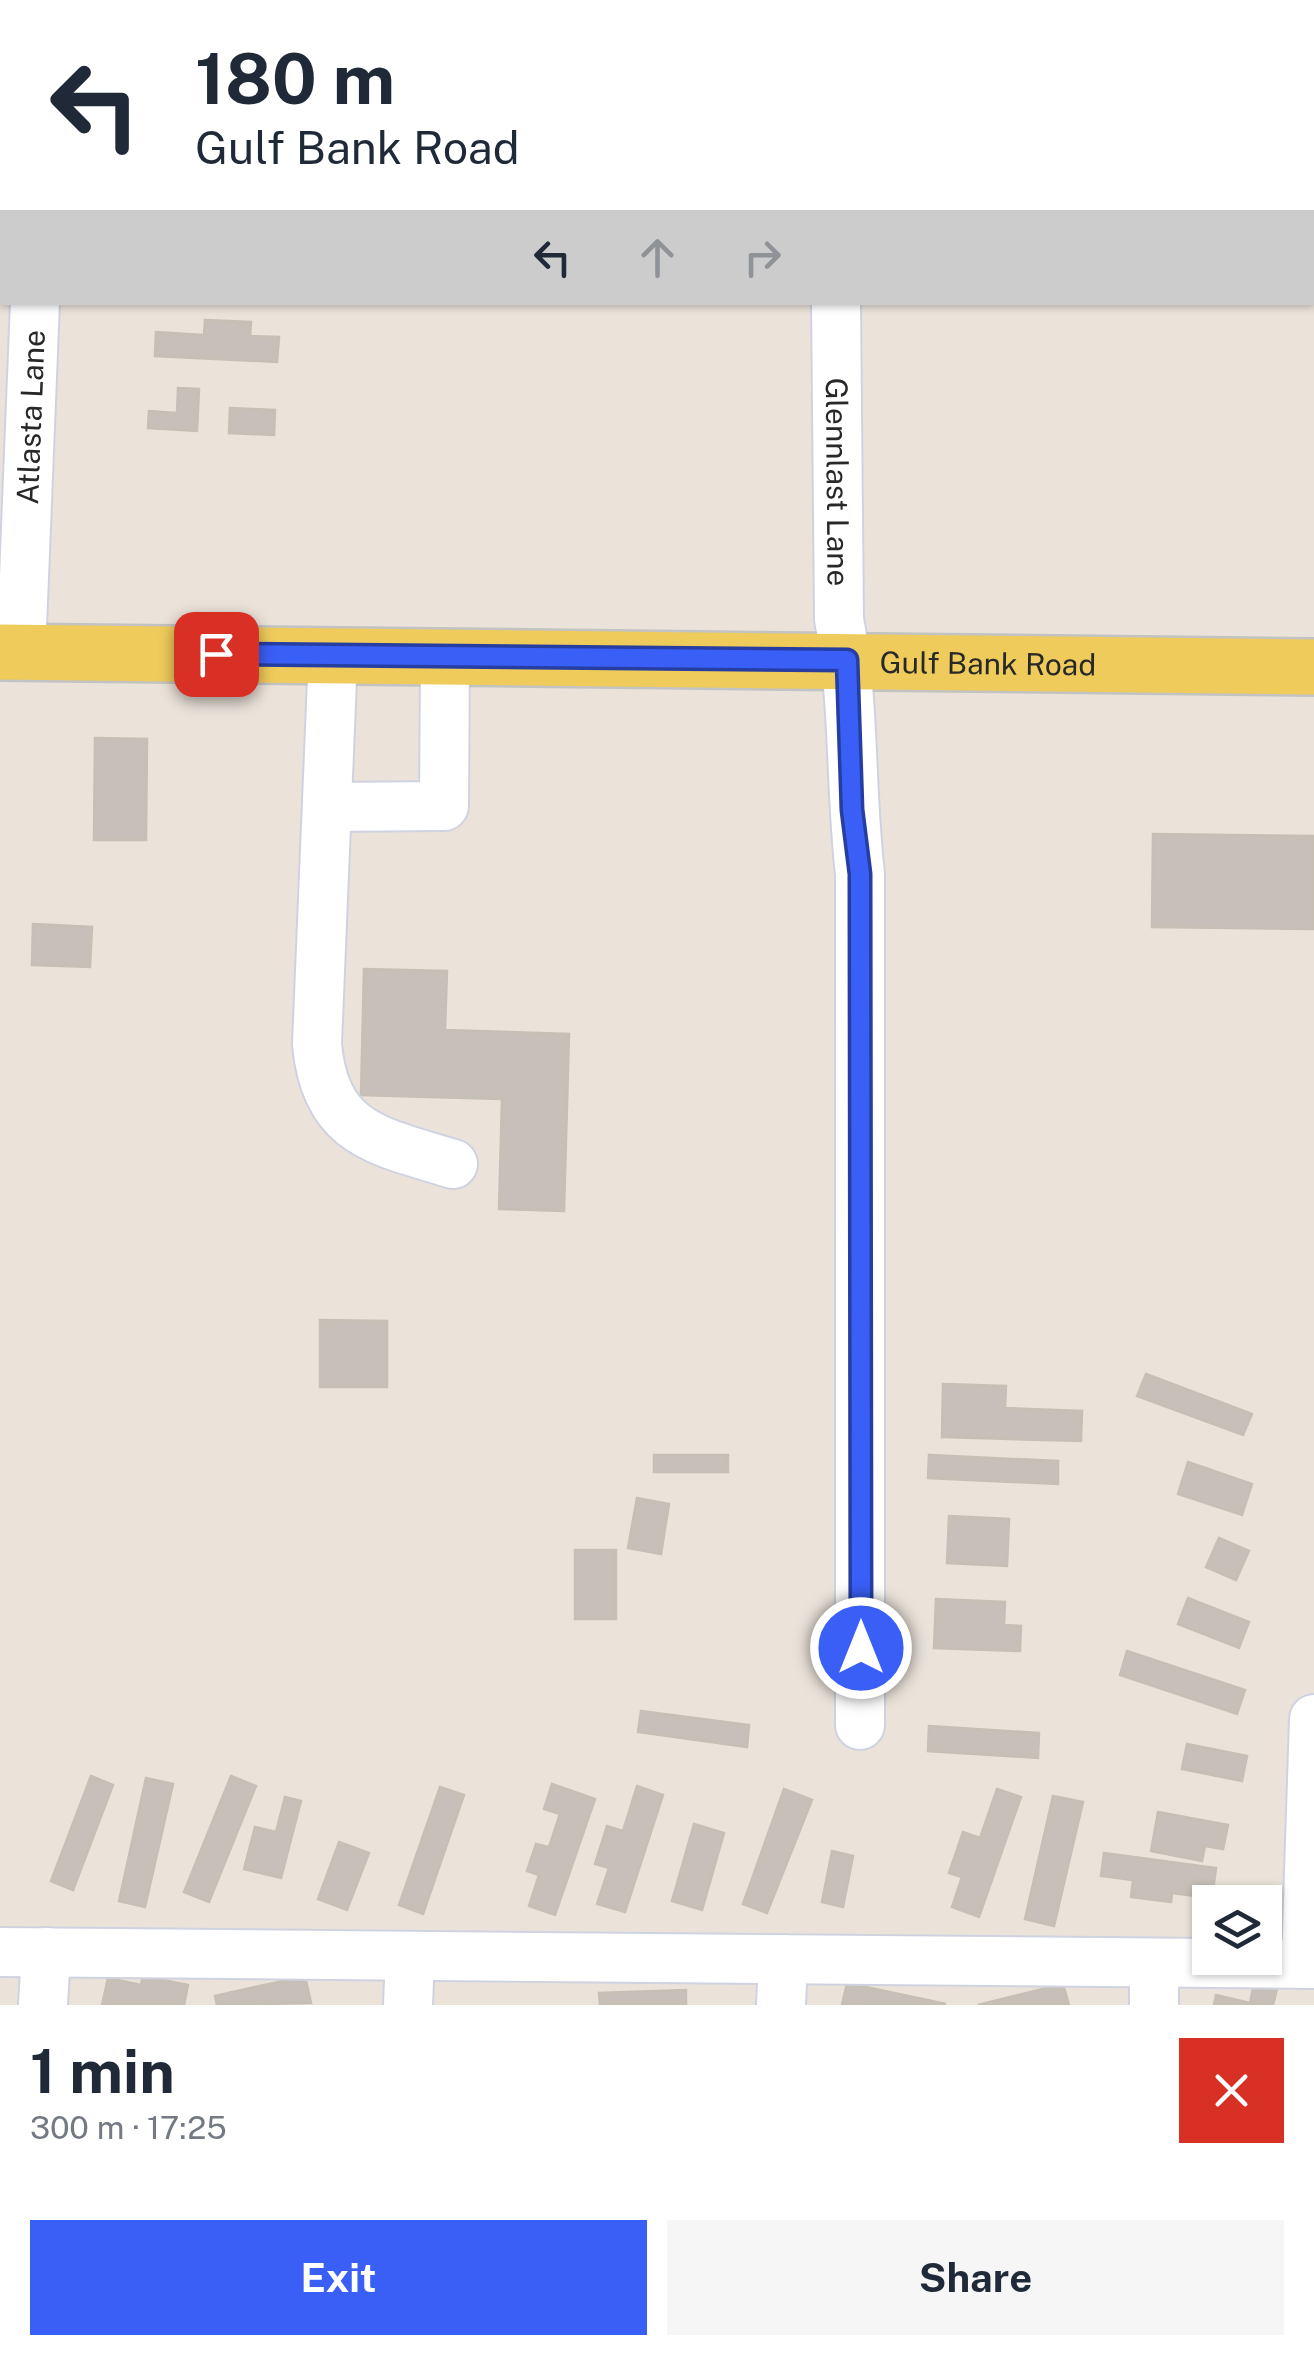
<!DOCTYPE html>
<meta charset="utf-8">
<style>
body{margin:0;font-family:"Public Sans",sans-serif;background:#f6f6f7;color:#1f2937;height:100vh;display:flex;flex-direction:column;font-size:38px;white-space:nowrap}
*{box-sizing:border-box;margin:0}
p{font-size:32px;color:#747a83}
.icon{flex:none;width:55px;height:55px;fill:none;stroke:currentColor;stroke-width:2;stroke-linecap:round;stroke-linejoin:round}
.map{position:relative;height:2005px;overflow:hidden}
.drawer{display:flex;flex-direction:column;background:#fff;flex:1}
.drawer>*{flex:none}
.banner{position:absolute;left:0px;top:0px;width:1315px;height:305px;box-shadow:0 2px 8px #0004;background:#fff;color:#1f2937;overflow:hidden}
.fabs{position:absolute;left:1192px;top:1885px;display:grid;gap:20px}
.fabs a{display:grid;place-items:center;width:90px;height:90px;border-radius:0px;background:#fff;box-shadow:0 2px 8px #0004;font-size:50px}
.pin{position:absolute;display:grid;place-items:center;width:85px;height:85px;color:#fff;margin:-42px;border-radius:20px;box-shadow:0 5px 15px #0006}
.me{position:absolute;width:110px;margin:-55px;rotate:0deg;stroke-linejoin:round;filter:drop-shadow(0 0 8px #0008)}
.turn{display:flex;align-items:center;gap:35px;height:210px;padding:0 30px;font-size:45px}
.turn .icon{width:130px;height:130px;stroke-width:2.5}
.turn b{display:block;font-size:70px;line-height:85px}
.lanes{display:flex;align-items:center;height:95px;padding:0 30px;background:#0003;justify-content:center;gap:50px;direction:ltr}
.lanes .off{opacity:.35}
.round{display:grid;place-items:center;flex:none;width:105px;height:105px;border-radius:0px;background:#f6f6f7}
.head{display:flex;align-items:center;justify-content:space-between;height:170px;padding:0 30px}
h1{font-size:60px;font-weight:700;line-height:75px}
.cta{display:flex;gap:20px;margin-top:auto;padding:20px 30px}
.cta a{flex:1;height:115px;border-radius:0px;background:#3a5ff7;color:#fff;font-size:40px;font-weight:700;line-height:115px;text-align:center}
.cta a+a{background:#f6f6f7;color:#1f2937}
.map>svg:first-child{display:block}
.building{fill:#c6c0b9;stroke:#c6bfb4;stroke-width:2.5}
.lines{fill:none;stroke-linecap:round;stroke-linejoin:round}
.minor-casing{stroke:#cfd3e1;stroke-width:52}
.major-casing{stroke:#c3c3c3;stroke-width:60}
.minor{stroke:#fff;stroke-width:48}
.major{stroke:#eecb5b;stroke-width:55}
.route-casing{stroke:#263ea1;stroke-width:25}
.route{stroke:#3a5ff7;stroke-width:18}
.labels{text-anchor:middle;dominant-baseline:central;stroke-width:8;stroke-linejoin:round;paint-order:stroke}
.street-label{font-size:30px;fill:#282828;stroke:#fff}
</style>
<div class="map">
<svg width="1314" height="2005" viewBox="0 0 1314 2005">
<rect width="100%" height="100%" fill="#ebe3da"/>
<g class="building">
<polygon points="205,320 251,322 250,336 279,337 277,362 155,356 156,332 204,335"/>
<polygon points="178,388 199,389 197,431 148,428 149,411 177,413"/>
<polygon points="230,408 275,410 274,435 229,433"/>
<polygon points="95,738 147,739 146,840 94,840"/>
<polygon points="1153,834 1314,836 1314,929 1152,927"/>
<polygon points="33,924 92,927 90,967 32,965"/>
<polygon points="364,969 447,971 445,1030 569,1034 564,1211 499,1209 502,1099 361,1095"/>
<polygon points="320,1320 387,1321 387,1387 320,1387"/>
<polygon points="1146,1374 1252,1414 1243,1435 1137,1396"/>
<polygon points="943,1384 1006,1386 1005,1408 1082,1411 1081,1441 942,1437"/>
<rect x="654" y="1455" width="74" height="17"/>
<polygon points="929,1455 1058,1461 1058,1484 928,1478"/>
<polygon points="1188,1462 1252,1484 1242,1515 1178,1494"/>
<polygon points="637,1498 669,1504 661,1554 628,1548"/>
<polygon points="949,1516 1009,1519 1007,1566 947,1563"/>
<polygon points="1219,1538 1249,1551 1236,1580 1206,1567"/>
<rect x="575" y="1550" width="41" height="69"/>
<polygon points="1188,1598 1249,1622 1239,1648 1178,1624"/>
<polygon points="936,1599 1005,1602 1004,1625 1021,1626 1020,1651 934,1648"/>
<polygon points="1127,1651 1245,1690 1237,1714 1120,1675"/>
<polygon points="641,1711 749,1725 747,1747 638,1732"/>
<polygon points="929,1726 1039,1733 1038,1758 928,1751"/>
<polygon points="1187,1744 1247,1756 1242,1781 1182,1769"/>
<polygon points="91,1776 113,1785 73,1890 51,1881"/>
<polygon points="231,1776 256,1786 209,1902 184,1892"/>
<polygon points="146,1778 173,1784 145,1907 119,1901"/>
<polygon points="552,1784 595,1799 555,1915 529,1906 539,1875 527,1871 536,1844 549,1847 560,1814 544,1809"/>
<polygon points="637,1786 663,1795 625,1912 597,1904 609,1868 595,1864 607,1826 623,1831"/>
<polygon points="440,1787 464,1795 423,1914 399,1905"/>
<polygon points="784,1789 812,1800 767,1913 743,1904"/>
<polygon points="997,1789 1021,1797 979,1917 952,1907 962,1877 949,1873 963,1832 980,1838"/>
<polygon points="1053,1796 1083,1802 1054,1926 1025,1919"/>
<polygon points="285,1797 301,1801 281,1878 244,1869 255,1827 276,1832"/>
<polygon points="1158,1812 1228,1825 1223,1849 1205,1846 1202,1861 1151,1851"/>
<polygon points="694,1824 724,1833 702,1910 672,1901"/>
<polygon points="339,1842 369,1853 347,1910 318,1899"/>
<polygon points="832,1851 853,1856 843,1907 822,1902"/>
<polygon points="1104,1853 1216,1868 1212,1898 1172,1893 1171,1902 1131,1897 1133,1880 1101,1876"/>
<polygon points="143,1976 188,1985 184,2005 102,2005 108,1978 141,1985"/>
<polygon points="305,1976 311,2003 217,2005 215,1996"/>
<polygon points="847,1983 946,2004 842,2005"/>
<polygon points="1063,1984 1069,2005 978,2005"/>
<polygon points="1254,1984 1277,1989 1273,2005 1214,2005 1216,1995 1250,2003"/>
<polygon points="686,1990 686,2005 600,2005 599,1993"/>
</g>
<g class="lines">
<defs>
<g id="minor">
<polyline points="678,0 679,2"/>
<polyline points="42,2 42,0"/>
<path id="s1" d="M836,302L839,619C855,703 850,789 860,874V1725"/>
<path id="s2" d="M21,652L35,302"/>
<path d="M333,655L317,1044C325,1135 379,1141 453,1164"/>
<polyline points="328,807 444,806 445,656"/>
<polyline points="0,1952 1314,1964"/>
<polyline points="1154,1963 1154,2005"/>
<polyline points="1306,1964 1314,1719"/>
<polyline points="43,2005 46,1952"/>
<polyline points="408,2005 410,1957"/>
<polyline points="781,2005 783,1959"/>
</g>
<g id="major">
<path id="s3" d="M0,652L1314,667"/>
</g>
</defs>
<use href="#minor" class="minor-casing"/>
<use href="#major" class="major-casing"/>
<use href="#minor" class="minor"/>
<use href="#major" class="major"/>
</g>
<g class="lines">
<defs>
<polyline id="route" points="216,654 847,660 852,810 860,874 861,1648"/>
</defs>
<use href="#route" class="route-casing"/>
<use href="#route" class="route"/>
</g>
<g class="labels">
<g class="street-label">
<text stroke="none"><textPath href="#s2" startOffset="235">Atlasta Lane</textPath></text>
<text stroke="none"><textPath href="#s1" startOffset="180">Glennlast Lane</textPath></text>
<text stroke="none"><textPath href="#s3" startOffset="988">Gulf Bank Road</textPath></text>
</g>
</g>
</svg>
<div class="fabs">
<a><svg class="icon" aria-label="layers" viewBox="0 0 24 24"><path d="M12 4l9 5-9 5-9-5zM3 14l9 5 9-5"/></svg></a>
</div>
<div class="pin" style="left:216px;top:654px;background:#d93025"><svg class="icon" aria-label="arrive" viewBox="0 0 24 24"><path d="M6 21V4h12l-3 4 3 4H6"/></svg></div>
<svg class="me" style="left:861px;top:1648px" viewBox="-20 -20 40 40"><circle r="17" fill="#3a5ff7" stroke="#fff" stroke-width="3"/><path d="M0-11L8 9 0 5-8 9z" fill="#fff"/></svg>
<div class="banner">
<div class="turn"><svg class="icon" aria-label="left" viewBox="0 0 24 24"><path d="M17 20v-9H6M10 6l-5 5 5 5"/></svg><div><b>180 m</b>Gulf Bank Road</div></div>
<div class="lanes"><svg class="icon" aria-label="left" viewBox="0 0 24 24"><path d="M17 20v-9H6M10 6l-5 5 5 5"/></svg><svg class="icon off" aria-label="ahead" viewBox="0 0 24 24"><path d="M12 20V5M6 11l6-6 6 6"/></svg><svg class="icon off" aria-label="right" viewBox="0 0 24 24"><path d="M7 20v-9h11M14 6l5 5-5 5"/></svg></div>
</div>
</div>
<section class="drawer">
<div class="head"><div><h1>1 min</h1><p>300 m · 17:25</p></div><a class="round" style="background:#d93025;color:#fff"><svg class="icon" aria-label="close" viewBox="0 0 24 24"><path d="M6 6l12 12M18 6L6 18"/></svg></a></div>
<div class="cta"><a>Exit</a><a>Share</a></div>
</section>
